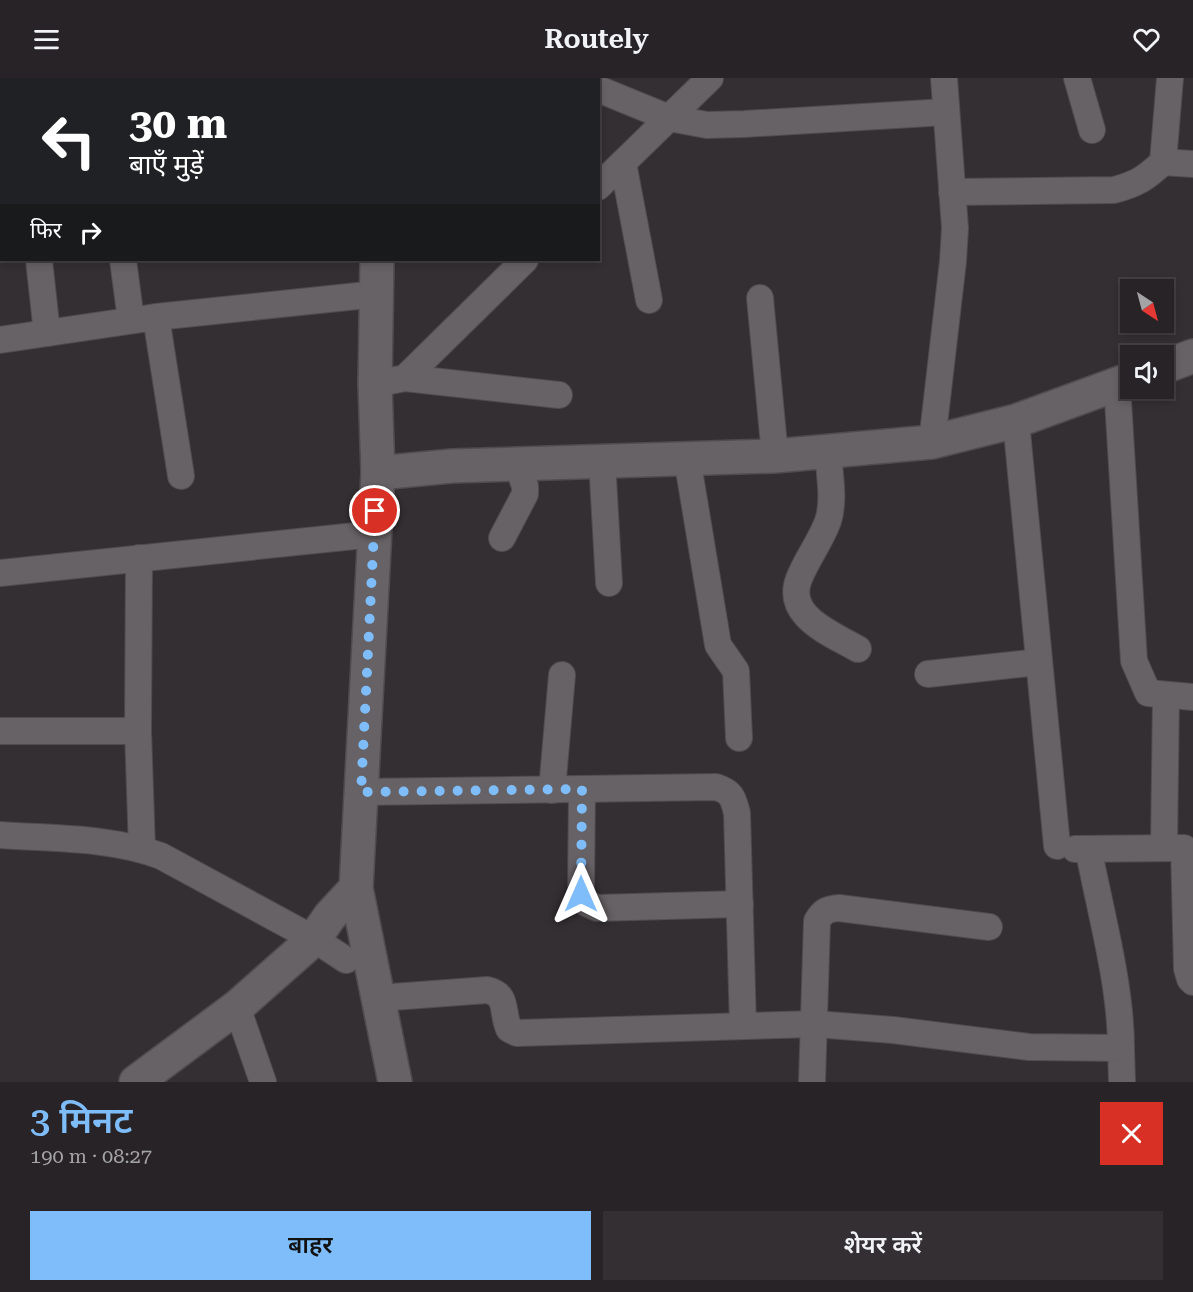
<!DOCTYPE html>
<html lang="hi">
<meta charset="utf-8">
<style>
body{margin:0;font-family:"Roboto Serif","Noto Sans Devanagari",serif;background:#332f32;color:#f1f3f6;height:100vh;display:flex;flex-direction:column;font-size:22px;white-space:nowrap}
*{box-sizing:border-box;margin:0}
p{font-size:20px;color:#a4a4a7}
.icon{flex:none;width:33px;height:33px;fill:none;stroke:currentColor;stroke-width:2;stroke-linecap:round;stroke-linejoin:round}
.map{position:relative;height:1004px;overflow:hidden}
.side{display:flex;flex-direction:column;background:#272326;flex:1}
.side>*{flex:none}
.banner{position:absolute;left:0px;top:0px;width:600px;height:183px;box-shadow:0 3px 9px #0003,0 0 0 2px #434043;background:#202124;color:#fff;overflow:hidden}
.needle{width:39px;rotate:144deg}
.tools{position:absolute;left:1120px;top:201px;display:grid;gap:12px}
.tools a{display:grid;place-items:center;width:54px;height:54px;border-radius:0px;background:#272326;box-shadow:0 3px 9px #0003,0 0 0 2px #434043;font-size:30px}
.pin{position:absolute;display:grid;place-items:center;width:51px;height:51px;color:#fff;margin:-26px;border:3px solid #fff;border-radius:50%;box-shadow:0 2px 6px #0007}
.me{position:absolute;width:66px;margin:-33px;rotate:0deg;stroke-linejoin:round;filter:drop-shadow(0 0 4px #0008)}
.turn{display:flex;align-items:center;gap:21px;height:126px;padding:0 30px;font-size:27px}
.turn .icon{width:78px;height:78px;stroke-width:2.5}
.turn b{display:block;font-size:42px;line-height:51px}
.then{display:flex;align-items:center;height:57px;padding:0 30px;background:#0003;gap:12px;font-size:22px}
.round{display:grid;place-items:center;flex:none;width:63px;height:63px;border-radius:0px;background:#332f32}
.headline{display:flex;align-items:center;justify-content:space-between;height:102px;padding:0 30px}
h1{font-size:36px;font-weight:600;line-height:45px;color:#7ebdf9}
.button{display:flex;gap:12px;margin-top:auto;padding:12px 30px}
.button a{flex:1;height:69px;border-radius:0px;background:#7ebdf9;color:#111;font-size:24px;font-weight:600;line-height:69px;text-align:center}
.button a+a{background:#332f32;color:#f1f3f6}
header{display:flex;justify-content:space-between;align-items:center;height:78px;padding:0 30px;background:#272326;font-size:27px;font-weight:600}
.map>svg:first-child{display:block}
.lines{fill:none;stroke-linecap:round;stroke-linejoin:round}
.minor-casing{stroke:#4f4b4e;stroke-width:28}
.tertiary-casing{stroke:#4f4b4e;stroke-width:36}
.minor{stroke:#676265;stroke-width:26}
.tertiary{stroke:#676265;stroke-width:33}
.route{stroke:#7ebdf9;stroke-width:10;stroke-dasharray:0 18}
</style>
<header><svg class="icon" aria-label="menu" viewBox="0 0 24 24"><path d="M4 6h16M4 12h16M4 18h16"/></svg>Routely<svg class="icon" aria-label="heart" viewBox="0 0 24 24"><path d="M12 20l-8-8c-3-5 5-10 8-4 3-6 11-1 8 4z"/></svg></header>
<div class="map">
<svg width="1193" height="1004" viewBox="0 0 1193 1004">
<rect width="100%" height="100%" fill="#342f32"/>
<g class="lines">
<defs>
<g id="minor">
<polyline points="21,0 22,2"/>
<polyline points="573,0 576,2"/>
<polyline points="1077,0 1092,52"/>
<polyline points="1170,0 1163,84 1193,86"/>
<polyline points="598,11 669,40 707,47 744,46 946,34"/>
<polyline points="623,85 649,222"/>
<polyline points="598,109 710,0"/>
<path d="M952,114L1114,112C1137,106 1146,100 1163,84"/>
<polyline points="39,182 47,255"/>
<polyline points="123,182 131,242"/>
<polyline points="760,220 775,378"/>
<polyline points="156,239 181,398"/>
<polyline points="0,262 156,239 377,216"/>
<polyline points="405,300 559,317"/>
<polyline points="375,306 405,300 525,182"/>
<polyline points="1117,306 1134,583 1148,615 1193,619"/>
<polyline points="1016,343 1057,768"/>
<polyline points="932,364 953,183 955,150 944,0"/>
<path d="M828,373C829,395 835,421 828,443C821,462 809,478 801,496C781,537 830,555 858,571"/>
<polyline points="687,380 718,567 736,593 739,660"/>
<polyline points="602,383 609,505"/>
<polyline points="502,460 525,416 525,408 517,386"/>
<polyline points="139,480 138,653 142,771"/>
<polyline points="0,495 374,456"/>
<polyline points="928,596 1039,584"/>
<polyline points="0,653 138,653"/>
<polyline points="582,711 581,816 586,825 597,830 740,826"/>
<polyline points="552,712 562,597"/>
<path d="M361,714L716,709C732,714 733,720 737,735L743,948"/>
<path d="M0,757C53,761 111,759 161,778L314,861L346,882"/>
<polyline points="1164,770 1166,617"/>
<polyline points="1184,770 1187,891 1190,901 1193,904"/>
<polyline points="1075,771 1180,770"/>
<path d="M1090,779C1102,840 1121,909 1121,970"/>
<path d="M379,920L487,912C509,917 501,933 509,951L517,955L815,946L893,952L1029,969L1121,970L1122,1004"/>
<polyline points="237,929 263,1004"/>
<path d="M812,1004L817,843C823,833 827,831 839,830L989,849"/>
</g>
<g id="tertiary">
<polyline points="380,2 380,0"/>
<polyline points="1164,289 1193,278"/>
<polyline points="378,395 452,388 775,378 932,364 1016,343 1131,301"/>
<polyline points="356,810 395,1004"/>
<polyline points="136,1004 237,929 314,861 330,838 356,810 378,395 375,306 377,182"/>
</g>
</defs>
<use href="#minor" class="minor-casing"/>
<use href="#tertiary" class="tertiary-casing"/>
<use href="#minor" class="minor"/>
<use href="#tertiary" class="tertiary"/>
</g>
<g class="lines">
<polyline class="route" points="375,433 361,714 582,711 581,816"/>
</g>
</svg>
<div class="tools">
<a><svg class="needle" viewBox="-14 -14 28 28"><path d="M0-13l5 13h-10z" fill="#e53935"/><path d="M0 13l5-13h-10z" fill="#a4a4a7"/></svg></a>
<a><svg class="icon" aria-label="sound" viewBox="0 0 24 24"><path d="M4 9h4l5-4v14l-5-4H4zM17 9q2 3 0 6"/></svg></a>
</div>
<div class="pin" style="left:375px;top:433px;background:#d93025"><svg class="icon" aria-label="arrive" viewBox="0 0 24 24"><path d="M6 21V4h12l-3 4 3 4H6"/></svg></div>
<svg class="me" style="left:581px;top:816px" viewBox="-20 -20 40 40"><path d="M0-17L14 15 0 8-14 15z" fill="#7ebdf9" stroke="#fff" stroke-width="4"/></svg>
<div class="banner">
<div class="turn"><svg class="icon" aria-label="left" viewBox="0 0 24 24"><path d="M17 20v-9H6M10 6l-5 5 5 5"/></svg><div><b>30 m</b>बाएँ मुड़ें</div></div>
<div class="then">फिर<svg class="icon" aria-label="right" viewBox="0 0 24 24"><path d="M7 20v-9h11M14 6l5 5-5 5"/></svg></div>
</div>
</div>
<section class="side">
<div class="headline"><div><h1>3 मिनट</h1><p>190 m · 08:27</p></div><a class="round" style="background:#d93025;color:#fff"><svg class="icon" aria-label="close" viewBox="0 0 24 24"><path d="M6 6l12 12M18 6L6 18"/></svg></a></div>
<div class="button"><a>बाहर</a><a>शेयर करें</a></div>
</section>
